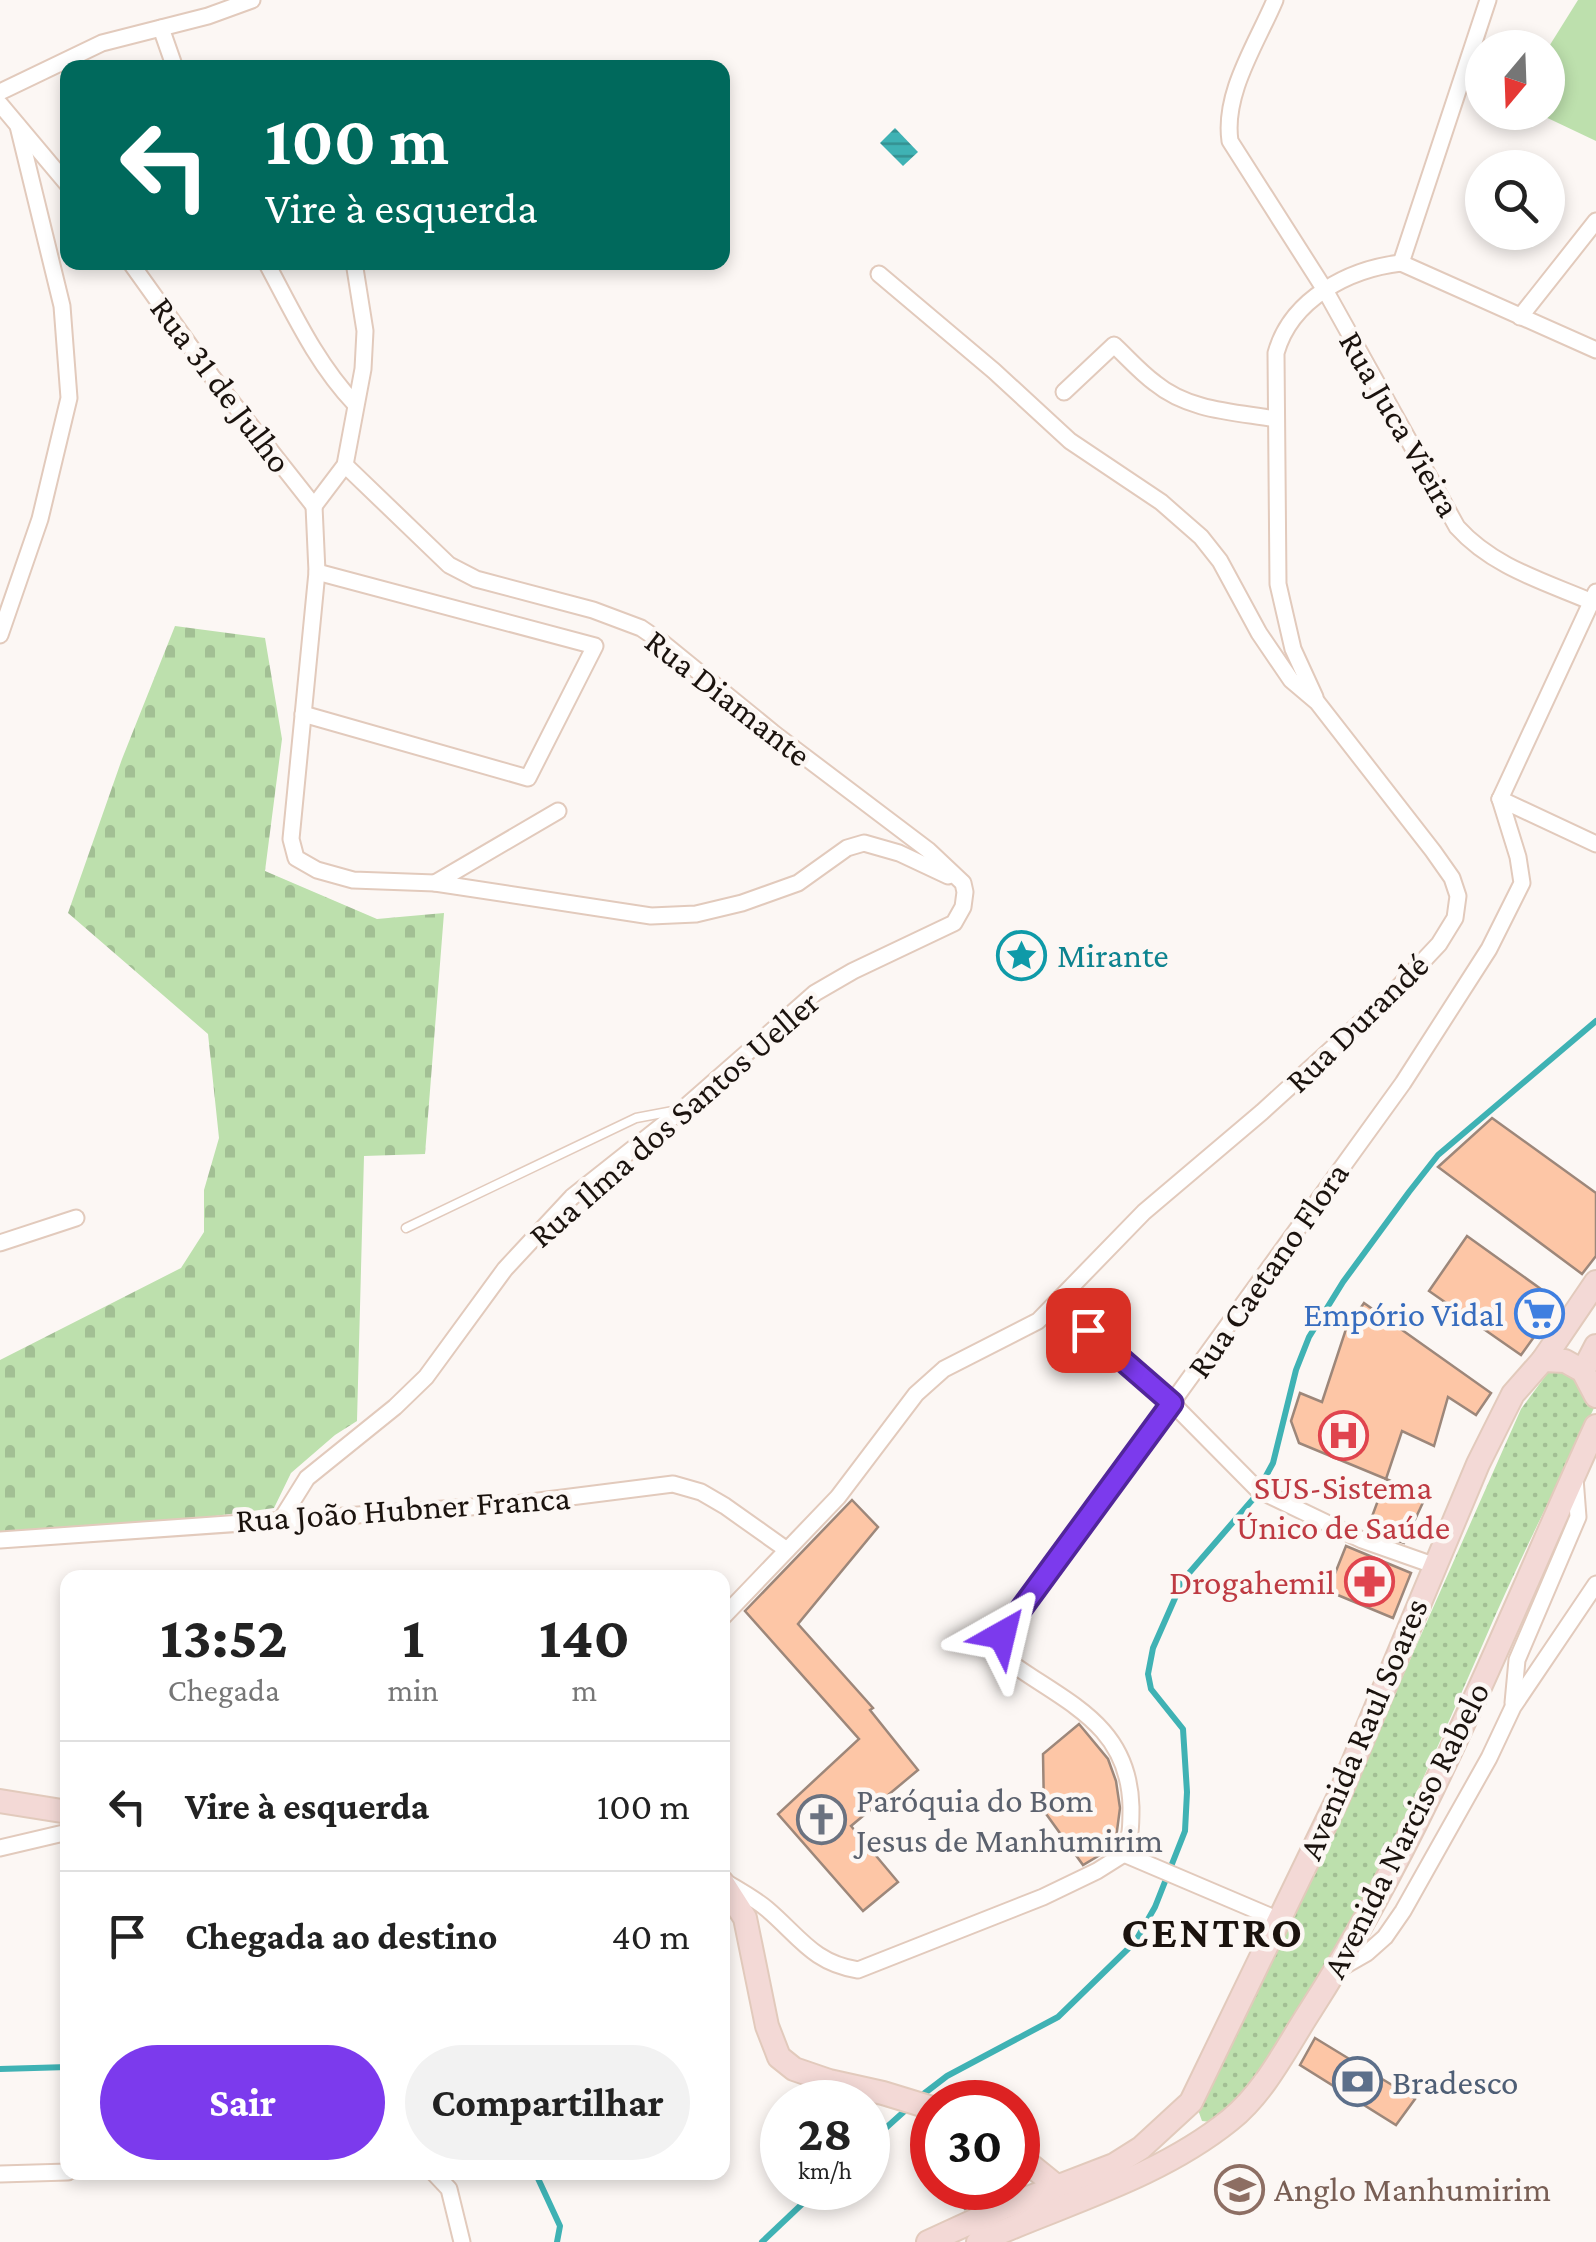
<!DOCTYPE html>
<html lang="pt">
<meta charset="utf-8">
<style>
body{margin:0;font-family:"Crimson Pro",serif;background:#f2f2f2;color:#222;height:100vh;display:flex;flex-direction:column;font-size:38px;white-space:nowrap}
*{box-sizing:border-box;margin:0}
p{font-size:32px;color:#767676}
.icon{flex:none;width:55px;height:55px;fill:none;stroke:currentColor;stroke-width:2;stroke-linecap:round;stroke-linejoin:round}
.map{position:relative;flex:1;overflow:hidden}
.drawer{position:absolute;left:60px;top:1570px;width:670px;height:610px;display:flex;flex-direction:column;background:#fff;border-radius:20px;box-shadow:0 5px 15px #0003}
.drawer>*{flex:none}
.hud{position:absolute;left:60px;top:60px;width:670px;height:210px;border-radius:20px;box-shadow:0 5px 15px #0003;background:#00695c;color:#fff;overflow:hidden}
.needle{width:65px;rotate:199deg}
.controls{position:absolute;left:1465px;top:30px;display:grid;gap:20px}
.controls a{display:grid;place-items:center;width:100px;height:100px;border-radius:50%;background:#fff;box-shadow:0 5px 15px #0003;font-size:50px}
.speed{position:absolute;left:760px;top:2080px;display:flex;gap:20px;font-size:50px;font-weight:700;text-align:center}
.speed>*{display:grid;place-content:center;width:130px;height:130px;border-radius:50%;background:#fff;box-shadow:0 5px 15px #0003;line-height:1}
.speed small{font-size:25px;font-weight:400}
.speed .limit{border:15px solid #d22;background:#fff;color:#111}
.pin{position:absolute;display:grid;place-items:center;width:85px;height:85px;color:#fff;margin:-42px;border-radius:20px;box-shadow:0 5px 15px #0006}
.me{position:absolute;width:110px;margin:-55px;rotate:37deg;stroke-linejoin:round;filter:drop-shadow(0 0 8px #0008)}
.turn{display:flex;align-items:center;gap:35px;height:210px;padding:0 40px;font-size:45px}
.turn .icon{width:130px;height:130px;stroke-width:2.5}
.turn b{display:block;font-size:70px;line-height:85px}
.eta{display:flex;justify-content:space-evenly;align-items:center;height:170px;text-align:center}
.eta b{font-size:60px;font-weight:700;line-height:70px}
.button{display:flex;gap:20px;margin-top:auto;padding:20px 40px}
.button a{flex:1;height:115px;border-radius:60px;background:#7c3aed;color:#fff;font-size:40px;font-weight:700;line-height:115px;text-align:center}
.button a+a{background:#f2f2f2;color:#222}
ul{padding:0;list-style:none}
li{display:flex;align-items:center;gap:30px;height:130px;padding:0 40px;border-top:2px solid #e0e0e0}
li div{flex:1}
li b{display:block;font-size:38px}
li em{font-style:normal}
.map>svg:first-child{display:block}
.green{fill:#bde0ad}
.cemetery{fill:url(#cemetery-stones)}
.park{fill:url(#park-dots)}
.water{fill:url(#water-rules)}
.lines{fill:none;stroke-linecap:round;stroke-linejoin:round}
.stream{stroke:#3fb2b4;stroke-width:6}
.building{fill:#fdc6a6;stroke:#9d877a;stroke-width:2.5}
.lane-casing{stroke:#e2cabc;stroke-width:11}
.street-casing{stroke:#e2cabc;stroke-width:19}
.secondary-casing{stroke:#e2cabc;stroke-width:26}
.lane{stroke:#fff;stroke-width:8}
.street{stroke:#fff;stroke-width:15}
.secondary{stroke:#f3d9d6;stroke-width:22}
.route-casing{stroke:#51269a;stroke-width:25}
.route{stroke:#7c3aed;stroke-width:18}
.labels{text-anchor:middle;dominant-baseline:central;stroke-width:9;stroke-linejoin:round;paint-order:stroke}
.street-label{font-size:35px;fill:#1b130e;stroke:#fcf7f4}
.culture-label{font-size:35px;fill:#0d838f;stroke:#fcf7f4;text-anchor:start}
.shop-label{font-size:35px;fill:#366cbe;stroke:#fcf7f4;text-anchor:end}
.health-label{font-size:35px;fill:#be3a42;stroke:#fcf7f4}
.worship-label{font-size:35px;fill:#5b616d;stroke:#fcf7f4;text-anchor:start}
.service-label{font-size:35px;fill:#4e5e75;stroke:#fcf7f4;text-anchor:start}
.education-label{font-size:35px;fill:#785e54;stroke:#fcf7f4;text-anchor:start}
.district-label{font-size:45px;font-weight:bold;letter-spacing:2.5px;fill:#1b130e;stroke:#fcf7f4}
</style>
<div class="map">
<svg width="1596" height="2242" viewBox="0 0 1596 2242">
<defs>
<pattern id="cemetery-stones" width="16" height="16" patternUnits="userSpaceOnUse" patternTransform="scale(2.5)"><rect width="16" height="16" fill="#bde0ad"/><path d="M2 7V4a2 2 0 0 1 4 0v3zM10 15v-3a2 2 0 0 1 4 0v3z" fill="#a2bf94"/></pattern>
<pattern id="park-dots" width="8" height="8" patternUnits="userSpaceOnUse" patternTransform="scale(2.5)"><rect width="8" height="8" fill="#bde0ad"/><path d="M2 2h.1M6 6h.1" fill="none" stroke="#a2bf94" stroke-width="1.8" stroke-linecap="round"/></pattern>
<pattern id="water-rules" width="6" height="5" patternUnits="userSpaceOnUse" patternTransform="scale(2.5)"><rect width="6" height="5" fill="#3fb2b4"/><path d="M0 2.5h6" fill="none" stroke="#349091"/></pattern>
</defs>
<rect width="100%" height="100%" fill="#fcf7f4"/>
<polygon class="green" points="1578,0 1596,0 1596,141 1537,113 1548,112 1548,48"/>
<polygon class="cemetery" points="175,626 265,638 282,739 265,871 377,919 444,913 425,1154 364,1156 357,1421 335,1435 291,1473 274,1508 0,1545 0,1360 181,1268 204,1232 204,1190 219,1138 208,1034 68,913 122,759"/>
<path class="park" d="M1552,1367L1584,1374L1595,1406C1558,1483 1519,1560 1485,1639C1430,1765 1376,1889 1303,2006C1277,2047 1254,2088 1220,2123L1202,2121L1197,2107L1227,2055L1352,1791L1521,1409Z"/>
<polygon class="water" points="895,128 918,152 903,166 880,143"/>
<g class="lines">
<g class="stream">
<polyline points="0,2069 68,2067"/>
<polyline points="917,2099 947,2076 1058,2017 1135,1942 1155,1907 1185,1831 1187,1792 1183,1729 1151,1689 1148,1674 1153,1648 1183,1580 1254,1498 1273,1463 1296,1370 1309,1337 1343,1282 1409,1192 1438,1155 1596,1021"/>
<polyline points="868,2144 908,2108"/>
<polyline points="535,2172 560,2226 557,2242"/>
<polyline points="762,2242 819,2188"/>
</g>
</g>
<g class="building">
<polygon points="1492,1118 1596,1193 1596,1256 1582,1274 1438,1167"/>
<polygon points="1467,1236 1559,1302 1521,1355 1429,1291"/>
<polygon points="1364,1303 1491,1393 1476,1415 1448,1397 1434,1446 1402,1431 1386,1479 1299,1443 1291,1421 1300,1393 1322,1402 1346,1329"/>
<polygon points="1386,1479 1426,1496 1404,1543 1367,1530"/>
<polygon points="852,1500 878,1527 798,1624 873,1708 870,1710 918,1770 851,1826 898,1882 863,1911 778,1814 859,1739 745,1611"/>
<polygon points="1346,1546 1411,1573 1393,1618 1328,1591"/>
<polygon points="1079,1724 1108,1759 1116,1781 1120,1808 1115,1846 1083,1865 1044,1811 1043,1754"/>
<polygon points="1315,2038 1415,2099 1396,2125 1300,2065"/>
<polygon points="942,2188 971,2188 984,2200 965,2209"/>
</g>
<g class="lines">
<defs>
<polyline id="lane" points="406,1228 636,1118 673,1111"/>
<g id="street">
<path d="M1275,0C1257,43 1223,93 1230,141L1325,290L1457,527C1493,567 1543,581 1592,602"/>
<polyline points="161,28 175,68"/>
<polyline points="0,92 102,43 208,16 252,0"/>
<polyline points="0,104 68,185"/>
<polyline points="130,262 213,378 314,506"/>
<path d="M266,262C293,312 316,363 355,404"/>
<polyline points="1401,263 1488,0"/>
<polyline points="1401,263 1596,350"/>
<polyline points="1520,317 1596,221"/>
<path d="M1064,392L1114,345C1127,357 1140,372 1155,383C1189,411 1235,412 1276,419"/>
<polyline points="314,506 317,572 291,839 296,858 317,870 353,880 435,883 651,916 696,914 742,903 798,883 847,848 864,843 899,853 948,876"/>
<polyline points="314,506 345,465 363,369 365,331 354,262"/>
<polyline points="0,635 40,519 69,398 62,306 18,126"/>
<path d="M1315,697L1293,649L1278,584L1276,353C1291,299 1349,269 1401,263"/>
<polyline points="303,714 528,778 595,646 317,572"/>
<polyline points="1500,799 1596,592"/>
<polyline points="1500,799 1596,844"/>
<polyline points="435,883 558,811"/>
<polyline points="0,1243 76,1218"/>
<polyline points="1089,1330 1172,1403 1258,1490 1362,1540 1433,1565"/>
<polyline points="282,1518 307,1478 395,1407 426,1377 505,1269 572,1197 683,1109 815,993 853,971 954,923 963,907 965,892 963,883 928,850 776,735 663,643 641,628 593,610 476,579 449,565 345,465"/>
<polyline points="0,1540 515,1504 673,1484 701,1492 725,1506 787,1550"/>
<polyline points="722,1618 838,1497 916,1394 944,1369 1038,1321 1144,1212 1262,1112 1392,994 1439,944 1455,918 1458,896 1452,878 1433,851 1317,702 1291,680 1259,633 1220,561 1201,537 1161,502 1070,441 994,371 879,274"/>
<polyline points="1513,1703 1517,1660 1578,1517 1575,1478"/>
<polyline points="0,1848 68,1832"/>
<path d="M1124,1854C1131,1837 1131,1825 1131,1807C1129,1722 1063,1702 1004,1658L998,1651L999,1642L1403,1083L1489,949L1522,883L1518,857L1500,799"/>
<polyline points="1124,1854 1279,1920"/>
<path d="M727,1883C741,1891 755,1899 767,1909C799,1936 813,1963 858,1970L1043,1897L1097,1871L1124,1854"/>
<polyline points="1339,1969 1367,1953 1385,1937 1403,1911 1489,1758 1513,1707 1596,1584"/>
<polyline points="433,2172 449,2189 462,2242"/>
<polyline points="0,2174 68,2172"/>
</g>
<g id="secondary">
<polyline points="1543,1360 1596,1282"/>
<polyline points="1583,1371 1596,1346"/>
<polyline points="0,1801 68,1812"/>
<polyline points="722,1882 745,1918 767,2026 779,2057 794,2069 829,2081 883,2093 932,2108"/>
<polyline points="1018,2155 1065,2193"/>
<polyline points="928,2242 1002,2208 1114,2165 1141,2148 1191,2102 1339,1796 1478,1464 1513,1394 1543,1360 1565,1361 1583,1371 1596,1396"/>
<path d="M978,2242C1062,2204 1157,2179 1230,2120C1265,2092 1286,2048 1310,2011C1428,1827 1506,1624 1596,1426"/>
</g>
</defs>
<use href="#lane" class="lane-casing"/>
<use href="#street" class="street-casing"/>
<use href="#secondary" class="secondary-casing"/>
<use href="#lane" class="lane"/>
<use href="#street" class="street"/>
<use href="#secondary" class="secondary"/>
</g>
<g class="lines">
<defs>
<polyline id="route" points="1002,1635 1172,1403 1088,1330"/>
</defs>
<use href="#route" class="route-casing"/>
<use href="#route" class="route"/>
</g>
<defs>
<symbol id="sight-ring" viewBox="-11 -11 22 22"><circle r="9.5" fill="#fcf7f4" stroke="#0f9aa8" stroke-width="1.5"/><path d="M0-6L1.8-2.2L6-1.7L2.9 1.2L3.7 5.4L0 3.3L-3.7 5.4L-2.9 1.2L-6-1.7L-1.8-2.2Z" fill="#0f9aa8"/></symbol>
<symbol id="supermarket-ring" viewBox="-11 -11 22 22"><circle r="9.5" fill="#fcf7f4" stroke="#3f7fe0" stroke-width="1.5"/><path d="M-6-5.5h2.5l.6 2H6L4.5 2H-2.5L-4.4-4H-6ZM-1.5 3.2a1.3 1.3 0 1 0 .1 0ZM3 3.2a1.3 1.3 0 1 0 .1 0Z" fill="#3f7fe0"/></symbol>
<symbol id="hospital-ring" viewBox="-11 -11 22 22"><circle r="9.5" fill="#fcf7f4" stroke="#e0444e" stroke-width="1.5"/><path d="M-5-5h3v3.5h4V-5h3V5h-3V1.5h-4V5h-3Z" fill="#e0444e"/></symbol>
<symbol id="pharmacy-ring" viewBox="-11 -11 22 22"><circle r="9.5" fill="#fcf7f4" stroke="#e0444e" stroke-width="1.5"/><path d="M-2-6h4v4h4v4h-4v4h-4v-4h-4v-4h4Z" fill="#e0444e"/></symbol>
<symbol id="church-ring" viewBox="-11 -11 22 22"><circle r="9.5" fill="#fcf7f4" stroke="#6b7280" stroke-width="1.5"/><path d="M-1.2-6h2.4v3.5h3.3v2.4h-3.3V6h-2.4V-.1h-3.3v-2.4h3.3Z" fill="#6b7280"/></symbol>
<symbol id="bank-ring" viewBox="-11 -11 22 22"><circle r="9.5" fill="#fcf7f4" stroke="#5c6f8a" stroke-width="1.5"/><path d="M-6-4H6V4H-6ZM0-2.3a2.3 2.3 0 1 0 0 4.6a2.3 2.3 0 1 0 0-4.6Z" fill="#5c6f8a"/></symbol>
<symbol id="school-ring" viewBox="-11 -11 22 22"><circle r="9.5" fill="#fcf7f4" stroke="#8d6e63" stroke-width="1.5"/><path d="M0-5L7-2L0 1L-7-2ZM-4 1L0 2.5L4 1V4Q0 6-4 4Z" fill="#8d6e63"/></symbol>
</defs>
<g fill-rule="evenodd">
<use href="#sight-ring" x="994" y="928" width="55" height="55"/>
<use href="#supermarket-ring" x="1512" y="1286" width="55" height="55"/>
<use href="#hospital-ring" x="1316" y="1408" width="55" height="55"/>
<use href="#pharmacy-ring" x="1342" y="1554" width="55" height="55"/>
<use href="#church-ring" x="794" y="1792" width="55" height="55"/>
<use href="#bank-ring" x="1330" y="2054" width="55" height="55"/>
<use href="#school-ring" x="1212" y="2162" width="55" height="55"/>
</g>
<g class="labels">
<g class="street-label">
<text transform="translate(221 385) rotate(53)">Rua 31 de Julho</text>
<text transform="translate(1400 424) rotate(60)">Rua Juca Vieira</text>
<text transform="translate(728 698) rotate(38)">Rua Diamante</text>
<text transform="translate(1357 1023) rotate(-44)">Rua Durandé</text>
<text transform="translate(674 1119) rotate(-41)">Rua Ilma dos Santos Ueller</text>
<text transform="translate(1268 1270) rotate(-55)">Rua Caetano Flora</text>
<text transform="translate(403 1509) rotate(-4)">Rua João Hubner Franca</text>
<text transform="translate(1363 1729) rotate(-67)">Avenida Raul Soares</text>
<text transform="translate(1406 1830) rotate(-63)">Avenida Narciso Rabelo</text>
</g>
<g class="culture-label">
<text x="1057" y="955">Mirante</text>
</g>
<g class="shop-label">
<text x="1504" y="1314">Empório Vidal</text>
</g>
<g class="health-label">
<text x="1343" y="1487">SUS-Sistema<tspan x="1343" dy="40">Único de Saúde</tspan></text>
<text x="1335" y="1582" text-anchor="end">Drogahemil</text>
</g>
<g class="worship-label">
<text x="856" y="1800">Paróquia do Bom<tspan x="856" dy="40">Jesus de Manhumirim</tspan></text>
</g>
<g class="service-label">
<text x="1392" y="2082">Bradesco</text>
</g>
<g class="education-label">
<text x="1274" y="2189">Anglo Manhumirim</text>
</g>
<g class="district-label">
<text x="1213" y="1932">CENTRO</text>
</g>
</g>
</svg>
<div class="controls">
<a><svg class="needle" viewBox="-14 -14 28 28"><path d="M0-13l5 13h-10z" fill="#e53935"/><path d="M0 13l5-13h-10z" fill="#767676"/></svg></a>
<a><svg class="icon" aria-label="search" viewBox="0 0 24 24"><circle cx="10" cy="10" r="6"/><path d="M15 15l6 6"/></svg></a>
</div>
<div class="speed"><div>28<small>km/h</small></div><div class="limit">30</div></div>
<div class="pin" style="left:1088px;top:1330px;background:#d93025"><svg class="icon" aria-label="arrive" viewBox="0 0 24 24"><path d="M6 21V4h12l-3 4 3 4H6"/></svg></div>
<svg class="me" style="left:1002px;top:1635px" viewBox="-20 -20 40 40"><path d="M0-17L14 15 0 8-14 15z" fill="#7c3aed" stroke="#fff" stroke-width="4"/></svg>
<div class="hud">
<div class="turn"><svg class="icon" aria-label="left" viewBox="0 0 24 24"><path d="M17 20v-9H6M10 6l-5 5 5 5"/></svg><div><b>100 m</b>Vire à esquerda</div></div>
</div>
<section class="drawer">
<div class="eta">
<div><b>13:52</b><p>Chegada</p></div>
<div><b>1</b><p>min</p></div>
<div><b>140</b><p>m</p></div>
</div>
<ul>
<li><svg class="icon" aria-label="left" viewBox="0 0 24 24"><path d="M17 20v-9H6M10 6l-5 5 5 5"/></svg><div><b>Vire à esquerda</b></div><em>100 m</em></li>
<li><svg class="icon" aria-label="arrive" viewBox="0 0 24 24"><path d="M6 21V4h12l-3 4 3 4H6"/></svg><div><b>Chegada ao destino</b></div><em>40 m</em></li>
</ul>
<div class="button"><a>Sair</a><a>Compartilhar</a></div>
</section>
</div>
